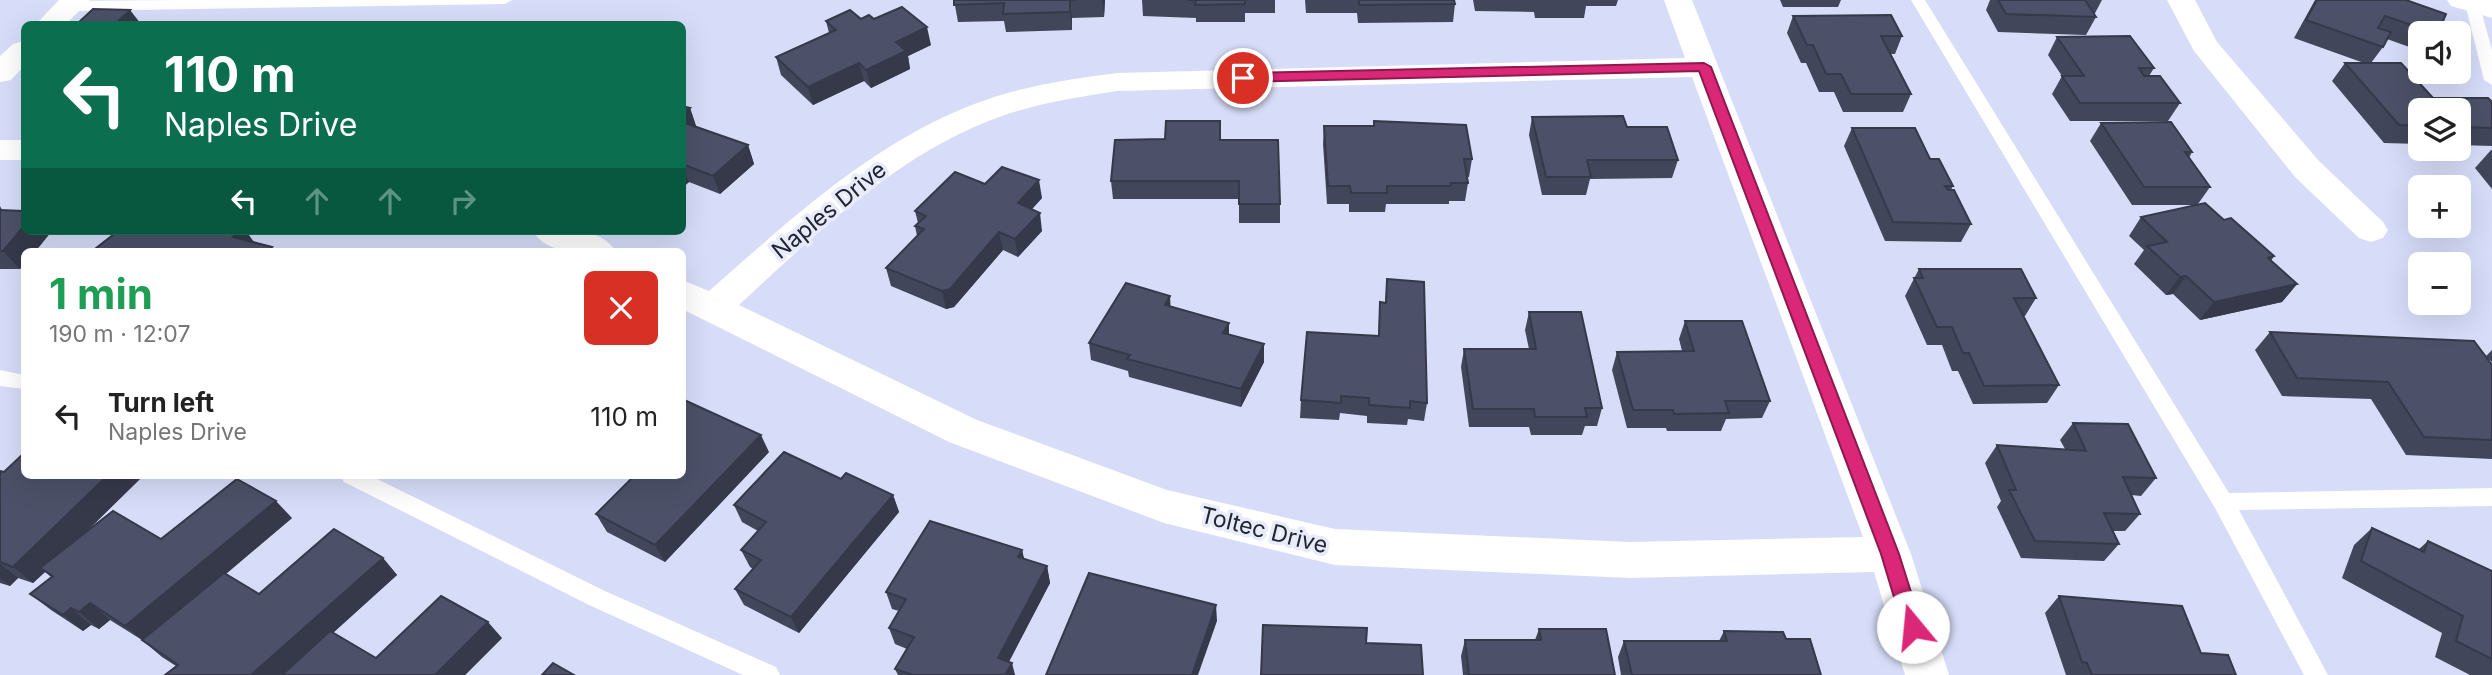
<!DOCTYPE html>
<meta charset="utf-8">
<style>
body{margin:0;font-family:Inter,sans-serif;background:#f2f2f2;color:#222;height:100vh;display:flex;flex-direction:column;font-size:26px;white-space:nowrap}
*{box-sizing:border-box;margin:0}
p{font-size:23px;color:#767676}
.icon{flex:none;width:38px;height:38px;fill:none;stroke:currentColor;stroke-width:2;stroke-linecap:round;stroke-linejoin:round}
.map{position:relative;flex:1;overflow:hidden}
.drawer{position:absolute;left:21px;top:248px;width:665px;height:231px;display:flex;flex-direction:column;background:#fff;border-radius:10px;box-shadow:0 7px 28px #0002}
.drawer>*{flex:none}
.hud{position:absolute;left:21px;top:21px;width:665px;height:214px;border-radius:10px;box-shadow:0 7px 28px #0002;background:#0b6e4f;color:#fff;overflow:hidden}
.fabs{position:absolute;left:2408px;top:21px;display:grid;gap:14px}
.fabs a{display:grid;place-items:center;width:63px;height:63px;border-radius:10px;background:#fff;box-shadow:0 7px 28px #0002;font-size:35px}
.pin{position:absolute;display:grid;place-items:center;width:60px;height:60px;color:#fff;margin:-30px;border:4px solid #fff;border-radius:50%;box-shadow:0 2px 7px #0007}
.me{position:absolute;width:77px;margin:-38px;rotate:343deg;stroke-linejoin:round;filter:drop-shadow(0 0 5px #0008)}
.turn{display:flex;align-items:center;gap:24px;height:147px;padding:0 28px;font-size:32px}
.turn .icon{width:91px;height:91px;stroke-width:2.5}
.turn b{display:block;font-size:49px;line-height:60px}
.lanes{display:flex;align-items:center;height:66px;padding:0 28px;background:#0003;justify-content:center;gap:35px;direction:ltr}
.lanes .off{opacity:.35}
.round{display:grid;place-items:center;flex:none;width:74px;height:74px;border-radius:10px;background:#f2f2f2}
.headline{display:flex;align-items:center;justify-content:space-between;height:119px;padding:0 28px}
h1{font-size:42px;font-weight:700;line-height:52px;color:#1e9e55}
ul{padding:0;list-style:none}
li{display:flex;align-items:center;gap:21px;height:98px;padding:0 28px}
li div{flex:1}
li b{display:block;font-size:26px}
li em{font-style:normal}
.map>svg:first-child{display:block}
.lines{fill:none;stroke-linecap:round;stroke-linejoin:round}
.service{fill:#fff;fill-rule:evenodd}
.minor{fill:#fff;fill-rule:evenodd}
.tertiary{fill:#fff;fill-rule:evenodd}
.wall{fill:#41465a}
.shaded-wall{fill:#35394a}
.building{fill:#4c5169;stroke:#35394a;stroke-width:2}
.route{fill:#db2777;stroke:#8e194d;stroke-width:2}
.labels{text-anchor:middle;dominant-baseline:central;stroke-width:7;stroke-linejoin:round;paint-order:stroke}
.street-label{font-size:23px;fill:#23252f;stroke:#e7ebfc}
</style>
<div class="map">
<svg width="2492" height="675" viewBox="0 0 2492 675">
<rect width="100%" height="100%" fill="#d7ddf9"/>
<g class="lines">
<g class="service">
<polygon points="178,0 512,0 505,4 70,11 62,6 70,1"/>
<polygon points="1911,0 1925,0 2229,493 2492,488 2492,506 2239,510 2328,675 2304,675 2215,508"/>
<polygon points="2467,0 2477,0 2479,3 2492,50 2492,85 2484,80 2465,3"/>
<polygon points="0,370 24,375 24,389 0,386"/>
<polygon points="340,476 371,476 605,591 776,667 780,675 743,675 589,605 344,482"/>
</g>
<g class="minor">
<polygon points="59,0 90,0 66,24 36,24"/>
<path d="M1664,0H1692L1911,554L1949,675H1905L1874,572L1630,578L1335,565L1164,523L949,442L682,309V280L709,291C791,219 873,142 977,103C1022,86 1070,79 1117,73L1685,58ZM1692,77L1863,537L1630,542L1335,529L1167,490L977,420L739,305C817,233 899,152 1002,116C1039,103 1078,97 1117,91Z"/>
<polygon points="2167,0 2195,0 2217,42 2319,161 2383,222 2388,230 2383,238 2371,242 2359,238 2295,177 2194,51"/>
<polygon points="24,41 24,66 11,80 0,82 0,56 13,44"/>
<rect x="0" y="140" width="24" height="20"/>
<path d="M533,231C560,231 601,225 616,252C590,252 549,258 533,231Z"/>
</g>
<polygon class="tertiary" points="2447,0 2492,0 2492,18 2451,6"/>
</g>
<g class="wall">
<polygon points="954,0 1105,0 1104,17 1072,18 1072,30 1006,32 1004,21 958,22"/>
<polygon points="1142,0 1275,0 1275,13 1245,13 1245,22 1196,22 1196,18 1143,16"/>
<polygon points="1305,0 1454,0 1455,4 1453,22 1358,23 1357,13 1306,13"/>
<polygon points="1473,0 1618,0 1616,6 1586,6 1584,18 1535,18 1534,12 1475,11"/>
<polygon points="1780,0 1841,0 1838,7 1783,7"/>
<polygon points="1990,0 2102,0 2094,15 2096,17 2086,35 1998,32 1986,10"/>
<polygon points="2315,0 2406,0 2441,26 2435,33 2420,33 2420,41 2415,49 2387,39 2383,47 2371,63 2433,98 2492,102 2492,146 2459,145 2459,110 2420,110 2420,144 2384,143 2332,81 2345,63 2364,63 2294,38"/>
<polygon points="1793,16 1902,36 1895,54 1890,54 1911,94 1903,112 1843,112 1834,92 1819,92 1806,63 1801,63 1787,33"/>
<polygon points="861,19 874,19 931,45 908,56 910,69 871,88 864,81 813,105 781,75 776,57 829,33 826,21"/>
<polygon points="2057,37 2154,68 2149,76 2180,103 2168,121 2070,121 2052,94 2062,76 2048,55"/>
<polygon points="682,106 690,108 696,126 748,145 754,164 720,194 689,182 682,188"/>
<polygon points="1532,117 1627,127 1678,160 1672,178 1590,179 1586,195 1542,195 1529,135"/>
<polygon points="1374,121 1472,159 1469,177 1467,177 1468,183 1465,201 1449,201 1449,204 1386,204 1385,212 1349,212 1349,204 1327,204 1323,144 1324,126 1373,126"/>
<polygon points="2101,123 2192,152 2189,158 2210,187 2198,204 2224,220 2274,256 2271,261 2297,284 2282,302 2200,320 2173,294 2166,295 2134,264 2144,250 2129,236 2141,217 2196,205 2132,205 2090,141"/>
<polygon points="1852,128 1930,159 1953,186 1951,190 1971,224 1961,242 1885,241 1844,146"/>
<polygon points="1221,140 1280,204 1280,223 1239,223 1239,199 1113,199 1111,181"/>
<polygon points="2491,150 2492,150 2492,189 2475,168"/>
<polygon points="985,184 1042,198 1032,209 1042,231 1018,257 1003,250 954,307 946,309 891,286 886,268 917,236 915,226 918,223 915,211"/>
<polygon points="0,206 24,252 24,264 20,269 0,269"/>
<polygon points="1919,269 2036,298 2025,316 2023,316 2059,385 2047,403 1973,404 1958,371 1952,371 1942,345 1927,345 1905,296"/>
<polygon points="1387,279 1427,403 1424,421 1408,419 1407,425 1367,423 1367,416 1340,413 1339,420 1300,418 1301,400 1378,336 1380,302 1385,303"/>
<polygon points="1171,306 1229,323 1229,334 1264,362 1241,407 1129,377 1128,371 1091,360 1089,343"/>
<polygon points="1529,312 1602,408 1597,426 1585,426 1582,435 1531,435 1529,427 1469,427 1461,367 1464,349 1529,349 1525,330"/>
<polygon points="1685,321 1770,401 1762,418 1726,419 1721,431 1667,431 1666,428 1627,428 1612,370 1617,352 1682,351 1679,339"/>
<polygon points="2270,332 2486,356 2492,350 2492,362 2486,357 2492,365 2492,459 2406,455 2371,399 2282,396 2255,350"/>
<polygon points="2073,423 2156,478 2141,496 2131,495 2140,514 2125,531 2113,531 2119,544 2104,561 2021,558 1997,507 2001,501 1985,463 1997,445 2065,449 2060,440"/>
<polygon points="769,452 665,562 607,532 596,514"/>
<polygon points="0,471 143,476 85,533 161,539 292,518 226,574 259,594 383,558 397,575 333,633 376,658 502,638 465,675 165,675 176,666 162,657 142,640 110,620 99,629 91,625 83,631 51,610 30,594 51,577 45,572 33,583 18,578 10,586 0,583"/>
<polygon points="841,479 893,495 899,512 799,633 744,605 735,589 753,569 750,567 741,550 758,531 742,522 734,505"/>
<polygon points="2372,528 2418,550 2428,541 2492,571 2492,675 2470,675 2435,657 2442,633 2342,578 2354,545"/>
<polygon points="1022,550 1024,559 1047,566 1050,583 1009,662 1015,675 898,675 895,669 907,649 895,644 889,628 899,611 892,609 886,592"/>
<polygon points="2059,596 2201,653 2236,675 2066,675 2045,613"/>
<polygon points="1539,629 1615,675 1463,675 1461,656 1465,640 1535,640"/>
<polygon points="1724,631 1786,639 1821,675 1621,675 1618,657 1624,641 1719,641"/>
</g>
<g class="shaded-wall">
<polygon points="1070,0 1072,18 1072,30 1070,12"/>
<polygon points="1102,0 1105,0 1104,17"/>
<polygon points="130,10 141,24 115,24"/>
<polygon points="927,27 931,45 908,56 910,69 871,88 866,70 896,42"/>
<polygon points="859,63 864,81 813,105 808,87"/>
<polygon points="690,108 696,126 682,136 682,114"/>
<polygon points="748,145 754,164 720,194 713,176"/>
<polygon points="682,167 689,182 682,188"/>
<polygon points="1039,180 1042,198 1021,221 1018,203"/>
<polygon points="1040,213 1042,231 1018,257 1015,239"/>
<polygon points="24,226 24,231 52,231 35,252 24,252 24,264 20,269 3,251"/>
<polygon points="240,231 246,231 257,246 233,237"/>
<polygon points="999,232 1003,250 954,307 946,309 942,291"/>
<polygon points="272,247 276,252 266,252"/>
<polygon points="2186,276 2173,294 2166,295 2180,277"/>
<polygon points="2297,284 2282,302 2200,320 2214,302"/>
<polygon points="1170,296 1171,314 1165,305"/>
<polygon points="1229,323 1229,341 1223,333"/>
<polygon points="1264,344 1264,362 1241,407 1241,389"/>
<polygon points="761,435 769,452 665,562 655,545"/>
<polygon points="107,476 143,476 46,571 40,568 45,572 33,583 13,567"/>
<polygon points="893,495 899,512 799,633 791,617"/>
<polygon points="276,501 292,518 145,642 125,626"/>
<polygon points="1022,550 1026,567 1018,557"/>
<polygon points="383,558 397,575 286,675 251,675"/>
<polygon points="0,564 18,578 10,586 0,578"/>
<polygon points="1047,566 1050,583 1002,674 998,658"/>
<polygon points="90,603 110,620 99,629 79,612"/>
<polygon points="1216,605 1217,621 1198,675 1192,675"/>
<polygon points="71,608 91,625 83,631 63,615"/>
<polygon points="488,622 502,638 465,675 435,675"/>
<polygon points="1012,663 1015,675 1005,675"/>
</g>
<g class="building">
<polygon points="954,0 1075,0 1070,0 1070,12 1003,14 1004,3 954,5"/>
<polygon points="1187,0 1245,0 1245,4 1195,5 1196,0"/>
<polygon points="1359,0 1454,0 1455,4 1359,5"/>
<polygon points="1998,0 2085,0 2096,17 2006,14"/>
<polygon points="2317,0 2406,0 2446,14 2441,26 2433,23 2429,31 2385,16 2378,28 2391,32 2383,47 2306,20"/>
<polygon points="902,7 927,27 896,42 906,51 866,70 859,63 808,87 776,57 836,30 826,21 850,10 861,19 869,15 874,19"/>
<polygon points="93,9 130,10 115,24 77,24"/>
<polygon points="1891,15 1902,36 1881,36 1911,94 1851,94 1841,74 1826,74 1813,45 1807,45 1793,16"/>
<polygon points="2130,36 2154,68 2139,68 2144,76 2160,76 2180,103 2080,103 2062,76 2084,76 2057,37"/>
<polygon points="2345,63 2401,63 2433,98 2488,98 2492,102 2492,128 2459,127 2459,110 2420,110 2420,126 2399,125"/>
<polygon points="682,106 690,108 682,114"/>
<polygon points="1623,116 1627,127 1667,127 1678,160 1587,160 1591,177 1546,177 1532,117"/>
<polygon points="1166,121 1220,121 1220,140 1278,140 1280,204 1239,204 1239,181 1111,181 1115,140 1165,139"/>
<polygon points="1374,121 1466,125 1472,159 1464,159 1468,183 1451,183 1451,186 1387,186 1387,193 1351,193 1350,186 1328,186 1324,126 1374,126"/>
<polygon points="682,122 748,145 713,176 682,164"/>
<polygon points="2171,122 2192,152 2185,152 2210,187 2144,187 2101,123"/>
<polygon points="1852,128 1915,128 1930,159 1939,159 1953,186 1945,186 1948,190 1954,190 1971,224 1893,222"/>
<polygon points="1002,167 1039,180 1018,203 1040,213 1015,239 999,232 950,289 942,291 886,268 924,229 915,226 926,216 915,211 955,172 985,184"/>
<polygon points="2205,203 2224,220 2231,218 2274,256 2268,258 2297,284 2214,302 2186,276 2180,277 2147,246 2167,242 2141,217"/>
<polygon points="0,210 24,211 24,226 3,251 0,251"/>
<polygon points="118,231 240,231 233,237 272,247 266,252 91,252"/>
<polygon points="1919,269 2021,269 2036,298 2014,298 2059,385 1984,386 1969,353 1963,353 1952,327 1937,327 1914,278 1923,278"/>
<polygon points="1387,279 1424,282 1427,403 1410,401 1410,408 1369,405 1369,398 1341,396 1341,403 1301,400 1307,332 1379,336 1380,302 1386,303"/>
<polygon points="1126,283 1170,296 1165,305 1229,323 1223,333 1264,344 1241,389 1127,359 1130,355 1089,343"/>
<polygon points="1529,312 1581,312 1602,408 1585,408 1587,417 1535,417 1534,409 1473,409 1464,349 1536,349"/>
<polygon points="1685,321 1742,321 1770,401 1725,401 1729,413 1674,414 1673,410 1633,410 1617,352 1694,351"/>
<polygon points="2270,332 2474,341 2492,365 2492,440 2424,437 2388,382 2297,378"/>
<polygon points="682,399 761,435 655,545 596,514 634,476 682,476"/>
<polygon points="2073,423 2128,424 2156,478 2123,477 2140,514 2104,513 2119,544 2035,541 2009,490 2016,490 1997,445 2086,451"/>
<polygon points="784,452 841,479 846,473 893,495 791,617 735,589 761,560 741,550 766,522 734,505"/>
<polygon points="24,453 24,476 107,476 13,567 0,562 0,471 4,472"/>
<polygon points="237,479 276,501 125,626 90,603 79,612 71,608 63,615 30,594 53,576 40,568 113,511 161,539"/>
<polygon points="930,521 1022,550 1018,557 1047,566 998,658 1012,663 1005,675 913,675 895,669 914,637 889,628 906,599 886,592"/>
<polygon points="2372,528 2424,552 2428,541 2492,571 2492,659 2456,641 2463,616 2361,561"/>
<polygon points="334,529 383,558 251,675 165,675 178,665 142,640 224,573 259,594"/>
<polygon points="1089,573 1216,605 1192,675 1046,675"/>
<polygon points="441,596 488,622 435,675 282,675 330,631 376,658"/>
<polygon points="2059,596 2182,606 2201,653 2228,655 2236,675 2092,675 2087,663 2082,662"/>
<polygon points="1263,625 1367,628 1366,643 1421,645 1423,675 1261,675"/>
<polygon points="1539,629 1606,629 1615,675 1469,675 1465,640 1541,640"/>
<polygon points="1724,631 1783,632 1786,639 1810,639 1821,675 1632,675 1624,641 1727,641"/>
<polygon points="553,663 574,675 542,675"/>
</g>
<polygon class="route" points="1704,63 1711,67 1899,554 1922,627 1919,633 1913,635 1906,633 1903,627 1881,554 1699,71 1243,82 1236,78 1243,73"/>
<g class="labels">
<g class="street-label">
<text transform="translate(829 210) rotate(-39)">Naples Drive</text>
<text transform="translate(1264 530) rotate(14)">Toltec Drive</text>
</g>
</g>
</svg>
<div class="fabs">
<a><svg class="icon" aria-label="sound" viewBox="0 0 24 24"><path d="M4 9h4l5-4v14l-5-4H4zM17 9q2 3 0 6"/></svg></a>
<a><svg class="icon" aria-label="layers" viewBox="0 0 24 24"><path d="M12 4l9 5-9 5-9-5zM3 14l9 5 9-5"/></svg></a>
<a>+</a>
<a>−</a>
</div>
<div class="pin" style="left:1243px;top:78px;background:#d93025"><svg class="icon" aria-label="arrive" viewBox="0 0 24 24"><path d="M6 21V4h12l-3 4 3 4H6"/></svg></div>
<svg class="me" style="left:1913px;top:627px" viewBox="-20 -20 40 40"><circle r="19" fill="#fff"/><path d="M0-13L10 11 0 6-10 11z" fill="#db2777"/></svg>
<div class="hud">
<div class="turn"><svg class="icon" aria-label="left" viewBox="0 0 24 24"><path d="M17 20v-9H6M10 6l-5 5 5 5"/></svg><div><b>110 m</b>Naples Drive</div></div>
<div class="lanes"><svg class="icon" aria-label="left" viewBox="0 0 24 24"><path d="M17 20v-9H6M10 6l-5 5 5 5"/></svg><svg class="icon off" aria-label="ahead" viewBox="0 0 24 24"><path d="M12 20V5M6 11l6-6 6 6"/></svg><svg class="icon off" aria-label="ahead" viewBox="0 0 24 24"><path d="M12 20V5M6 11l6-6 6 6"/></svg><svg class="icon off" aria-label="right" viewBox="0 0 24 24"><path d="M7 20v-9h11M14 6l5 5-5 5"/></svg></div>
</div>
<section class="drawer">
<div class="headline"><div><h1>1 min</h1><p>190 m · 12:07</p></div><a class="round" style="background:#d93025;color:#fff"><svg class="icon" aria-label="close" viewBox="0 0 24 24"><path d="M6 6l12 12M18 6L6 18"/></svg></a></div>
<ul>
<li><svg class="icon" aria-label="left" viewBox="0 0 24 24"><path d="M17 20v-9H6M10 6l-5 5 5 5"/></svg><div><b>Turn left</b><p>Naples Drive</p></div><em>110 m</em></li>
</ul>
</section>
</div>
